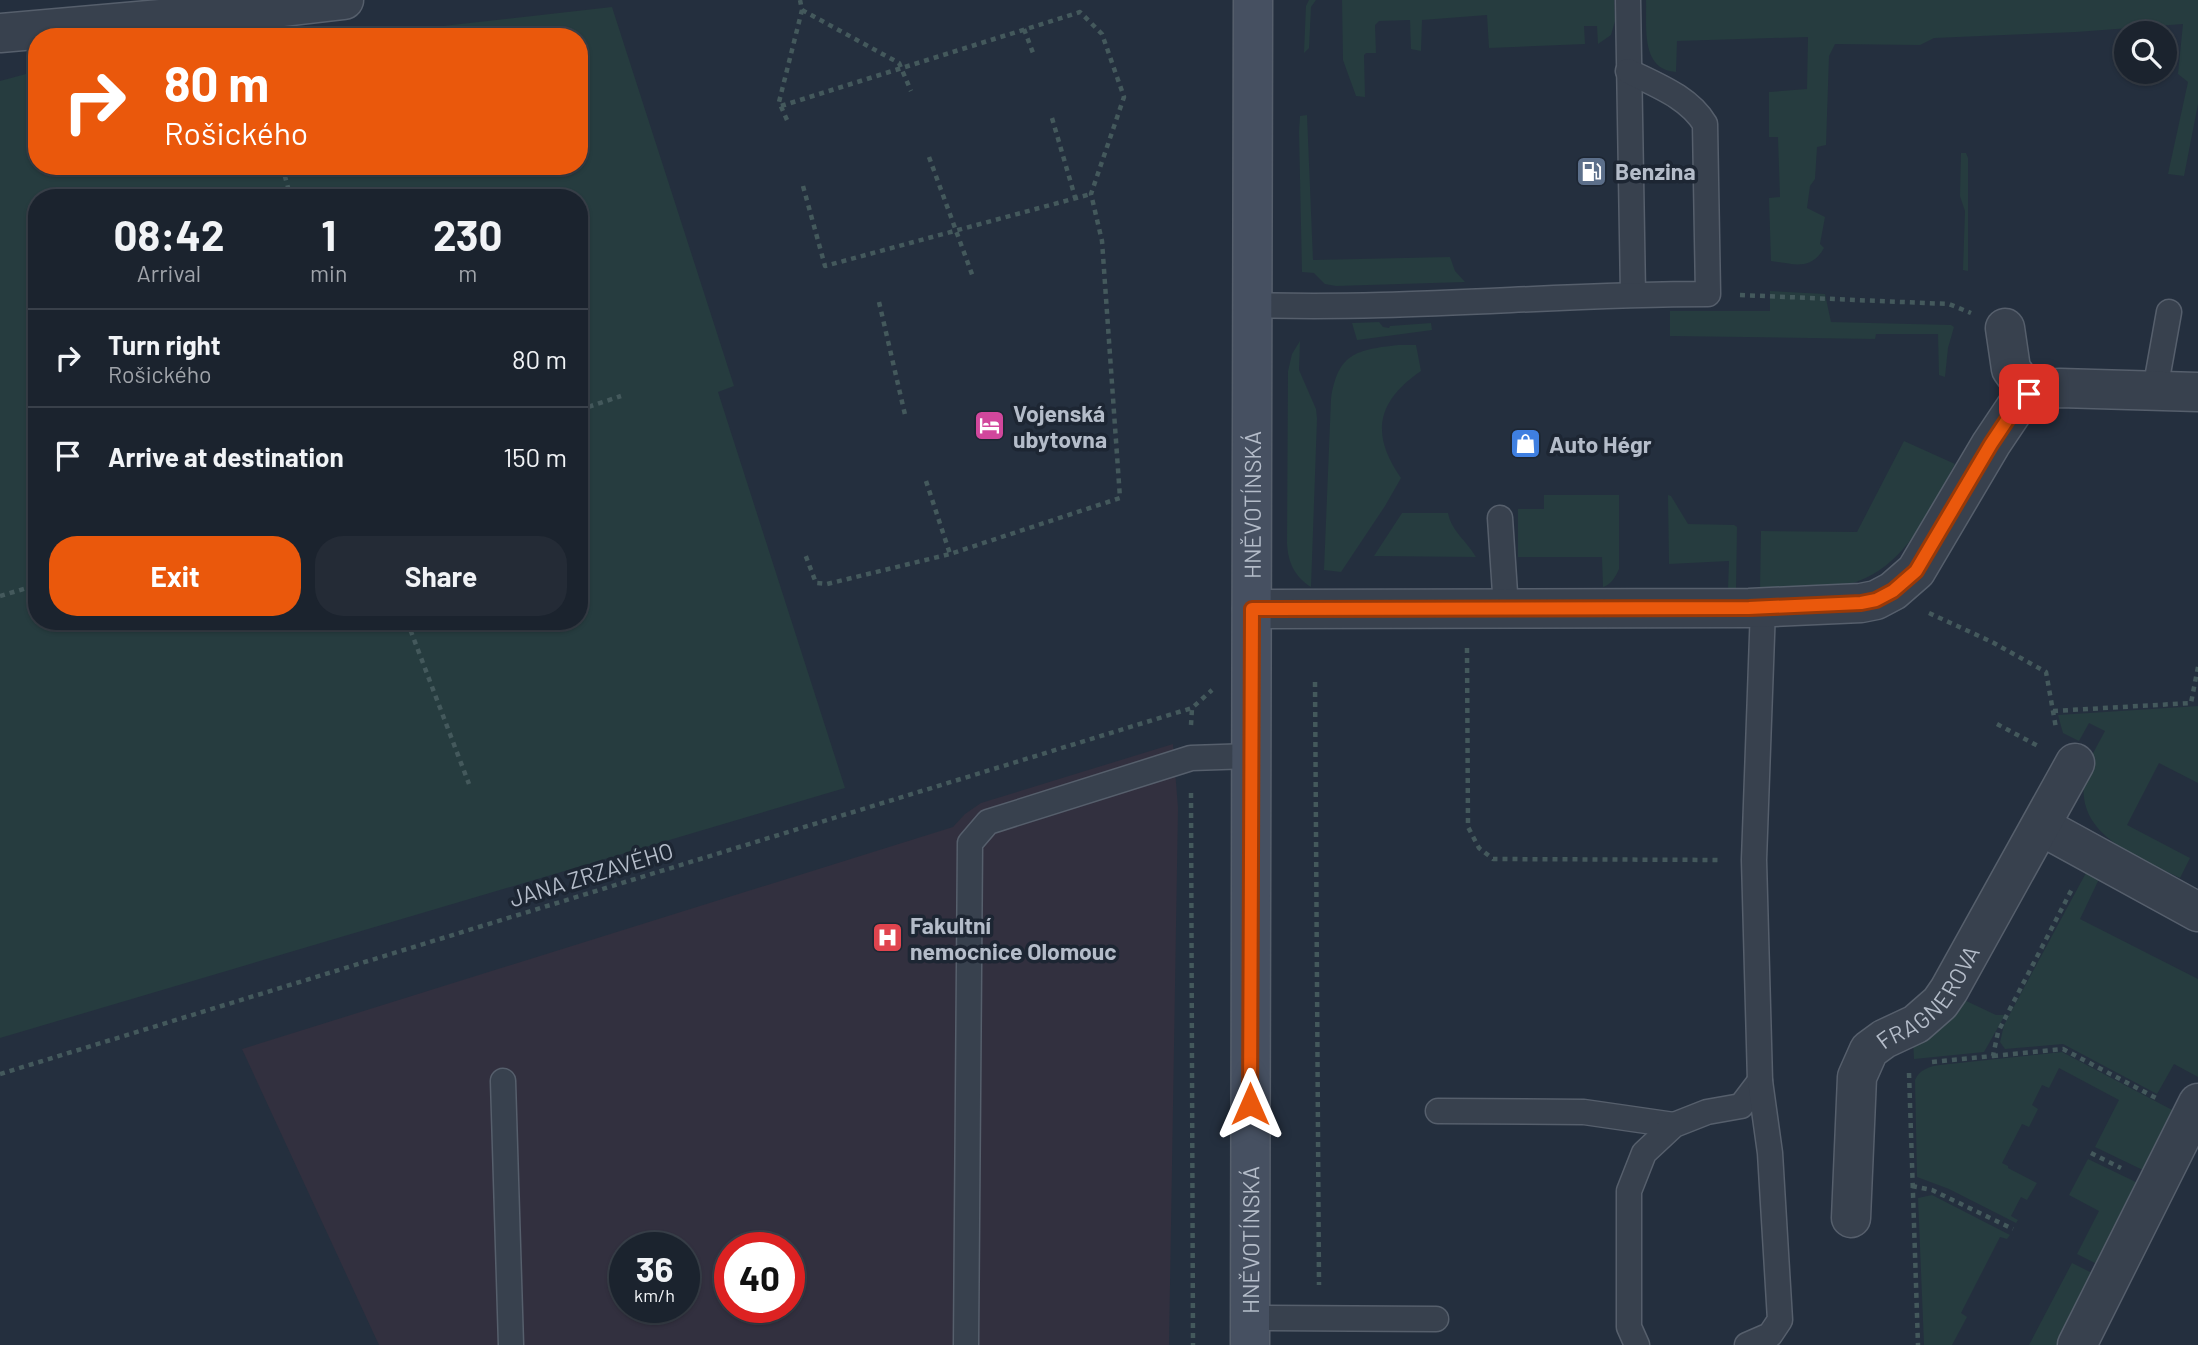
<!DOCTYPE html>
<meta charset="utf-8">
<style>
body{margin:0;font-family:Barlow,sans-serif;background:#242b36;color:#f1f3f6;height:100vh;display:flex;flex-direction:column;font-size:26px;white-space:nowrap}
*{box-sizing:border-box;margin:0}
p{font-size:23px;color:#a0a4aa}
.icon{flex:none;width:38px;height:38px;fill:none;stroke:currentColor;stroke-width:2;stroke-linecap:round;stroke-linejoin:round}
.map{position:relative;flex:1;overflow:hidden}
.sheet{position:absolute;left:28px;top:189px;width:560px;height:441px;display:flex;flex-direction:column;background:#1b232e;border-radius:28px;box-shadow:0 2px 5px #0004,0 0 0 2px #39404a}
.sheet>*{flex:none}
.banner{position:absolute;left:28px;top:28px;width:560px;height:147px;border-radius:28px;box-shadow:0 2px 5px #0004,0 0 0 2px #39404a;background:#ea580c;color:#fff;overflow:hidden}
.fabs{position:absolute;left:2114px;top:21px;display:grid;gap:14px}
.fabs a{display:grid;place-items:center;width:63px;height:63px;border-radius:50%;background:#1b232e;box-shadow:0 2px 5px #0004,0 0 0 2px #39404a;font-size:35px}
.speed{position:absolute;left:609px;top:1232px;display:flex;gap:14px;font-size:35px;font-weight:700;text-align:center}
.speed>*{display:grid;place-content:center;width:91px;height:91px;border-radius:50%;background:#1b232e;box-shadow:0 2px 5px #0004,0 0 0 2px #39404a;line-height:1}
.speed small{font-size:18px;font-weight:400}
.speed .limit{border:10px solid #d22;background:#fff;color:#111}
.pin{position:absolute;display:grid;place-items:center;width:60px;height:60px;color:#fff;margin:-30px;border-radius:14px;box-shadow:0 4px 10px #0006}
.me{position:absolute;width:77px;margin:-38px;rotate:0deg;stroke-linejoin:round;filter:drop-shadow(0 0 5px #0008)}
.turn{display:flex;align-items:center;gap:24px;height:147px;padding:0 21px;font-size:32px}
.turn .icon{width:91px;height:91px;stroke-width:2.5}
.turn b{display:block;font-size:49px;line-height:60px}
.eta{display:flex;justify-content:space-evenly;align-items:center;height:119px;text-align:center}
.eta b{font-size:42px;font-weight:700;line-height:49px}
.primary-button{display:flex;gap:14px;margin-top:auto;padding:14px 21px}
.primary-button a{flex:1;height:80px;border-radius:28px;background:#ea580c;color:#fff;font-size:28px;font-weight:700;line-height:80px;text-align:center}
.primary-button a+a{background:#242b36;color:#f1f3f6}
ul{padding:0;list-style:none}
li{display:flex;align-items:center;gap:21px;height:98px;padding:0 21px;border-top:2px solid #39404a}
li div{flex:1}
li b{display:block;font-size:26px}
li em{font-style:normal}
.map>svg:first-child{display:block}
.medical{fill:#32303f;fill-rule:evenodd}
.green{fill:#263c3f;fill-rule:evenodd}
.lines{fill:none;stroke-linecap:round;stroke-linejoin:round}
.lane-casing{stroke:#565f6c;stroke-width:27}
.street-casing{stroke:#565f6c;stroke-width:41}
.secondary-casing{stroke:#565f6c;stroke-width:41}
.path{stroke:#44595c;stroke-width:4.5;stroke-dasharray:5 5;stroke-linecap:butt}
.lane{stroke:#38414e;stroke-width:24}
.street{stroke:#38414e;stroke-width:38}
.secondary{stroke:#465061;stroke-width:38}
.route-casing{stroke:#983908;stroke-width:18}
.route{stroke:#ea580c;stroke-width:12}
.labels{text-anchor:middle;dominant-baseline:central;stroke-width:7;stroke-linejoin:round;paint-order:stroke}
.poi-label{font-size:23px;font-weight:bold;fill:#b4bcc9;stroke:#1d2633;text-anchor:start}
.street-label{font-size:23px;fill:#b4bcc9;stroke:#1d2633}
</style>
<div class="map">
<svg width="2198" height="1345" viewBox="0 0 2198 1345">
<rect width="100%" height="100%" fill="#242f3e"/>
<path class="medical" d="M1173,744L1178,808L1169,1345H379L242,1049L953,827L965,814L981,803ZM625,1248H684V1307H625ZM730,1248H789V1307H730Z"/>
<g class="green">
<polygon points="1309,0 1316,0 1311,7 1309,48 1304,53 1306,6"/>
<polygon points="1342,0 1614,0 1615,21 1611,35 1598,44 1597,26 1584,26 1585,44 1489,48 1487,15 1422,20 1421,51 1411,49 1410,20 1379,21 1375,25 1376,53 1366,53 1364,55 1365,97 1356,96 1343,60"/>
<path d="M1646,0H2198V104L2184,176L2168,174L2188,82L2178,74L2183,24L2076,32L1934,38L1920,45L1835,44L1829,56L1826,145L1817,147L1815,179L1810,186L1807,208L1825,217L1820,244L1824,248C1811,271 1794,264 1771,261L1769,198L1780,197L1778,137H1769V92L1807,89L1808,37L1677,41L1676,72C1640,70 1647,26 1646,0Z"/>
<path d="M612,7L734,386L718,392L845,788L0,1038V81L37,71V166H579V37H344ZM37,198H579V621H37Z"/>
<polygon points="1307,115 1313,260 1450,257 1455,271 1465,282 1336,286 1325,284 1314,273 1302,272 1299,132 1300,116"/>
<polygon points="1961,153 1966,153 1968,158 1968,271 1963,270 1965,211 1960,196"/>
<polygon points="1770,291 1825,294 1831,322 1951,325 1954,327 1948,348 1945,377 1939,375 1938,334 1876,334 1875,339 1670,336 1670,311 1770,311"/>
<polygon points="1379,322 1383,327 1389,328 1390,326 1431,323 1432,330 1357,340 1352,323"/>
<path d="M1300,341L1299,370L1316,409L1317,419L1311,587C1294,576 1288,562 1287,543L1288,371L1292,354Z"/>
<path d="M1398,345H1416L1421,371C1377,401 1370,434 1401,478L1385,506L1341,572L1324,570L1331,399C1338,353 1356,350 1398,345Z"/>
<path d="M1904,441L1955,464C1925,519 1901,579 1831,588C1808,591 1783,588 1760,589L1761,531L1857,532Z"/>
<path d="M1544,495H1619V569C1616,576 1611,585 1603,587L1602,557H1518V509H1544Z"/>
<polygon points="1668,495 1671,496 1688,524 1734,525 1737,527 1736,589 1728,589 1729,561 1669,564"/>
<path d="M1402,513H1448C1452,532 1466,540 1476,557L1374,556Z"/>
<path d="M2198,706V783L2159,763L2127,825L2190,858L2180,878C2131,853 2062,831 2090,760C2094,750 2100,741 2105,731L2089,723L2079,741L2063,733L2058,715Z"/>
<polygon points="2087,871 2100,877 2080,919 2198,979 2198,1077 2174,1064 2157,1094 2063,1044 2005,1049 2000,1042 2004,1025"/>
<polygon points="1960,998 1996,1015 2005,1015 1984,1052 1914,1059 1913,1040"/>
<path d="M2062,1052L2176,1112L2147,1172L2095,1147L2119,1100L2059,1068L2049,1088L2042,1085L2032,1105L2038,1109L2029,1127L2022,1124L2002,1163L2008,1166V1168L2037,1183L2027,1200L2021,1197L2011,1216L2018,1220L2016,1223L1949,1189L1917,1177L1915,1080C1919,1070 1930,1066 1940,1065Z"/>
<polygon points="2088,1159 2140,1184 2099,1265 2077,1254 2099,1211 2069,1195"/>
<polygon points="1932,1195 2010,1235 2007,1239 2000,1237 1961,1313 1967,1317 1952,1345 1924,1345 1918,1198"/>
<polygon points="2072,1263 2094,1274 2057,1345 2029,1345"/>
</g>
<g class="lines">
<defs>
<g id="lane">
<polyline points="1628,0 1633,294"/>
<path d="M1252,305C1404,310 1556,294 1708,294L1705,124C1689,97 1656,85 1628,71"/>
<polyline points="2155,390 2169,312"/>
<polyline points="1500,518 1506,608"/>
<polyline points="503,1081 511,1345"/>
<polyline points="1438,1111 1584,1112 1674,1125"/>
<polyline points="1250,1318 1436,1319"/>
<polyline points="966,1345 970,843 988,822 1191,758 1251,756"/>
<polyline points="1637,1345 1629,1327 1629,1191 1644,1153 1674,1125 1707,1112 1741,1106 1760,1081"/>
<polyline points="1747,1345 1770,1335 1780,1320 1770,1153 1760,1081 1754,860 1763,608"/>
</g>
<g id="street">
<polyline points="0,33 240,12 344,0"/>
<polyline points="2005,328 2011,369 2029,394"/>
<polyline points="1252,609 1749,608 1861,603 1876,600 1893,591 1916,571 1991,444 2019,402 2029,394 2043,389 2060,388 2198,392"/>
<polyline points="2041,826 2198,912"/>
<path id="s1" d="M1851,1218L1857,1077L1869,1050L1884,1039L1916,1024L1940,1003L1949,990L2075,763"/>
<polyline points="2077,1345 2198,1103"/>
</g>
<g id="secondary">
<path id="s2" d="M1250,1345L1253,0"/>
</g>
</defs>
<use href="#lane" class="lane-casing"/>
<use href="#street" class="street-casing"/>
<use href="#secondary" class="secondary-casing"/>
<g class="path">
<polyline points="802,10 899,63 911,91"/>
<polyline points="1024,29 1033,53"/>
<polyline points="781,106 1080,12 1102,34 1124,97 1091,194 1102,241 1120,498 950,554 827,584 816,583 805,554"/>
<polyline points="1052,118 1075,197"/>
<polyline points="787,120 779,102 802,10 800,0"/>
<polyline points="929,157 973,277"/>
<polyline points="282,166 291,198"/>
<polyline points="803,186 825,266 1091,194"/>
<polyline points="1740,295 1949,304 1971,313"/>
<polyline points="879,302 906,419"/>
<polyline points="579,410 621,396"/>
<polyline points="926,481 950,554"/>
<polyline points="0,596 37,585"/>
<polyline points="1929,613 1992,642 2046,672 2056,728"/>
<polyline points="407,621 469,784"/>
<polyline points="1467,648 1468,827 1479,848 1493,859 1722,860"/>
<polyline points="1315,682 1319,1285"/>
<polyline points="2053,711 2191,703 2198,667"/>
<polyline points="1997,724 2038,746"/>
<polyline points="1191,725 1192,708"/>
<polyline points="1191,793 1193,1345"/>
<polyline points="1993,1056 2063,1049 2158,1099"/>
<polyline points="1932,1062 1993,1056 1998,1032 2072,889"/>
<polyline points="1909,1073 1918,1345"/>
<polyline points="0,1074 1192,708 1212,690"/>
<polyline points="2091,1153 2121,1168"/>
<polyline points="1912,1186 1932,1190 2013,1229"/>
</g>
<use href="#lane" class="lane"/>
<use href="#street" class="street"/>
<use href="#secondary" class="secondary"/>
</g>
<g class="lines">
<defs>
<polyline id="route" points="1250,1104 1252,609 1749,608 1861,603 1876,600 1893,591 1916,571 1991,444 2019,402 2029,394"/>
</defs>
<use href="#route" class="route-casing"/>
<use href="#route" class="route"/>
</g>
<defs>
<symbol id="fuel-square" viewBox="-11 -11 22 22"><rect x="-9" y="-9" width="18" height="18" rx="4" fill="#5c6f8a" stroke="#1d2633"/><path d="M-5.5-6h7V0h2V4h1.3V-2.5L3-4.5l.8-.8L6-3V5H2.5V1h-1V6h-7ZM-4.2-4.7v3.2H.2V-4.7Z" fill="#fff"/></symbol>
<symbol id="hotel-square" viewBox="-11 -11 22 22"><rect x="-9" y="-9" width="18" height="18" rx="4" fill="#d1479c" stroke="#1d2633"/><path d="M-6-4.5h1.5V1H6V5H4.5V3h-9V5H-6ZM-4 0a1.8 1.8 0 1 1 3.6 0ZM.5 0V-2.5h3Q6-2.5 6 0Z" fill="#fff"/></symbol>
<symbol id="shop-square" viewBox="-11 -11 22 22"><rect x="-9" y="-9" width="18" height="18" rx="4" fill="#3f7fe0" stroke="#1d2633"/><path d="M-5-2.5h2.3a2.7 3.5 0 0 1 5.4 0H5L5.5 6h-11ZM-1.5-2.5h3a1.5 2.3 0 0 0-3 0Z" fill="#fff"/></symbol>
<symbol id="hospital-square" viewBox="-11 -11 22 22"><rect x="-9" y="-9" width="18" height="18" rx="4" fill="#e0444e" stroke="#1d2633"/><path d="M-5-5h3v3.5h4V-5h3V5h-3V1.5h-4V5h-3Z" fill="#fff"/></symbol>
</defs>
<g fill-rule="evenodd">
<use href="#fuel-square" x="1574" y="154" width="35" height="35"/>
<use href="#hotel-square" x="972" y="408" width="35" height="35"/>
<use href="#shop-square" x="1508" y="426" width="35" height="35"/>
<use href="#hospital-square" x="870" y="920" width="35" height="35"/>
</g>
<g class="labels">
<g class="poi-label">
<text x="1615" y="171">Benzina</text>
<text x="1013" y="413">Vojenská<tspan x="1013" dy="26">ubytovna</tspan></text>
<text x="1549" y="444">Auto Hégr</text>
<text x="910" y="925">Fakultní<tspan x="910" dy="26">nemocnice Olomouc</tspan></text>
</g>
<g class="street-label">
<text stroke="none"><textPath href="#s2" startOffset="840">HNĚVOTÍNSKÁ</textPath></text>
<text transform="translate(591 874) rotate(-17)">JANA ZRZAVÉHO</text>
<text stroke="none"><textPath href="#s1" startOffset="252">FRAGNEROVA</textPath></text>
<text stroke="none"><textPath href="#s2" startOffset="105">HNĚVOTÍNSKÁ</textPath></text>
</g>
</g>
</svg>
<div class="fabs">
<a><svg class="icon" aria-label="search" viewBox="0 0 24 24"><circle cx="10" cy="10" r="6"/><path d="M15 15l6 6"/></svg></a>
</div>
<div class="speed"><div>36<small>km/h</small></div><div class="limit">40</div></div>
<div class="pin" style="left:2029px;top:394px;background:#d93025"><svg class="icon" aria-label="arrive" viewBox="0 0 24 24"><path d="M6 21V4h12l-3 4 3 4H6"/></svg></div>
<svg class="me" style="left:1250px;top:1104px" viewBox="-20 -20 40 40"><path d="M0-17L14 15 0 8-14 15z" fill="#ea580c" stroke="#fff" stroke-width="4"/></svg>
<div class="banner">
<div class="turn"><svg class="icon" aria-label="right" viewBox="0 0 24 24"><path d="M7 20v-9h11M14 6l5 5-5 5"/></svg><div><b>80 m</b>Rošického</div></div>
</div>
<section class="sheet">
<div class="eta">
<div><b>08:42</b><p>Arrival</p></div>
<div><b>1</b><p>min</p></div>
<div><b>230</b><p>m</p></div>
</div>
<ul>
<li><svg class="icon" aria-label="right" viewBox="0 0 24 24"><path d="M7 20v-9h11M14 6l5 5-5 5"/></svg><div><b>Turn right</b><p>Rošického</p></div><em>80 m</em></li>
<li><svg class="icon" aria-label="arrive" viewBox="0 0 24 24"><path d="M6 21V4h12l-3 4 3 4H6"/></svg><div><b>Arrive at destination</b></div><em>150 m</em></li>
</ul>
<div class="primary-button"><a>Exit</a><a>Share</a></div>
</section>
</div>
